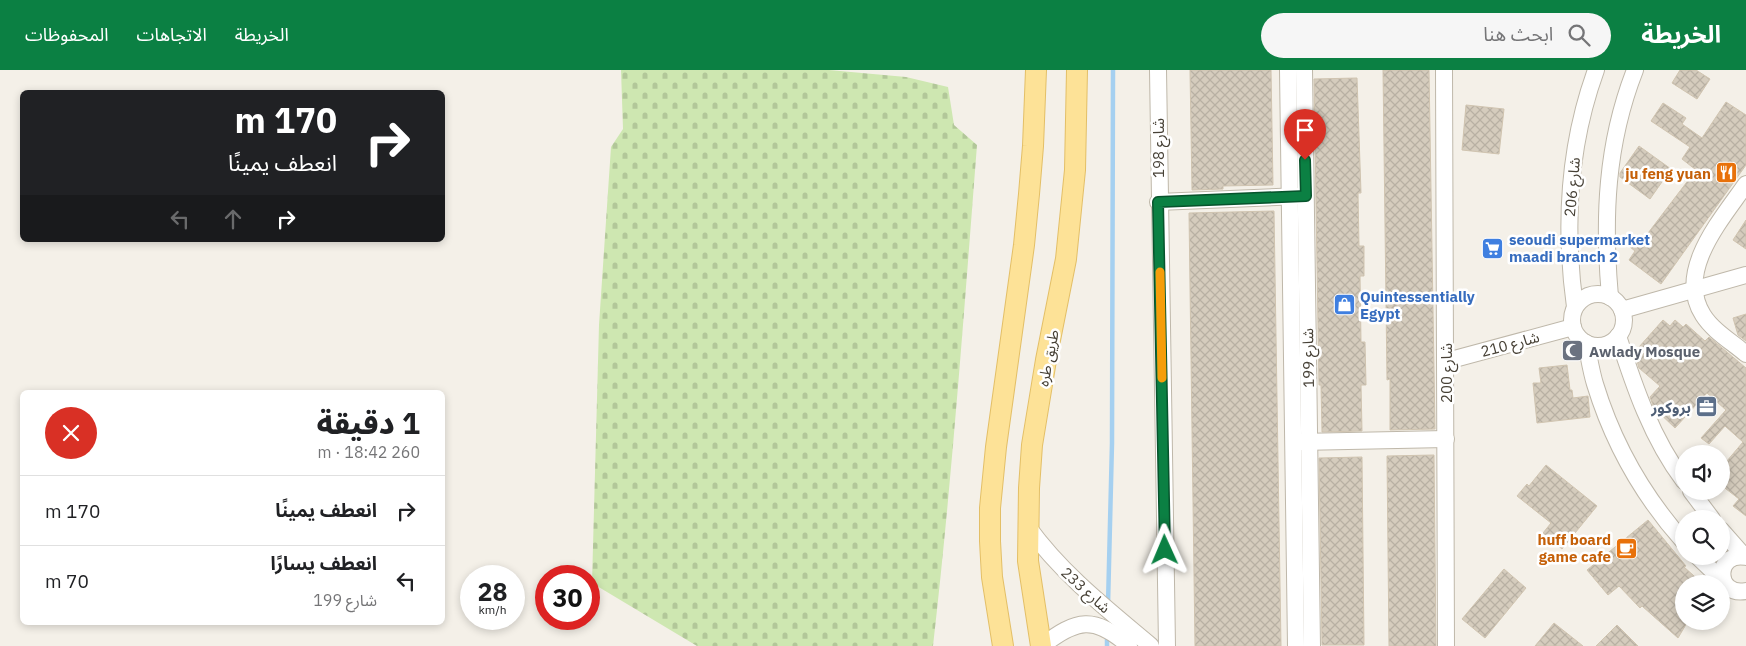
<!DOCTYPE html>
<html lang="ar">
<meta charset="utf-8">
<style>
body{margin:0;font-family:"IBM Plex Sans","Noto Sans Arabic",sans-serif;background:#f6f6f6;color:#202124;direction:rtl;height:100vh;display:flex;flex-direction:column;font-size:19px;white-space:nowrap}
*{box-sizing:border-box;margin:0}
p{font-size:16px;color:#757577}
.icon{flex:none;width:28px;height:28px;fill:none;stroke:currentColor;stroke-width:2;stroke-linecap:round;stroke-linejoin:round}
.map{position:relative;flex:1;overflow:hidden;direction:ltr}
.sheet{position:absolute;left:20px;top:320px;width:425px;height:235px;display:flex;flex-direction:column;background:#fff;border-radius:8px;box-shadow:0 2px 8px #0003;direction:rtl}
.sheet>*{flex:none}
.top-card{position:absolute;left:20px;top:20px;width:425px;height:152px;border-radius:8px;box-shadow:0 2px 8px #0003;direction:rtl;background:#202124;color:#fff;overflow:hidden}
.controls{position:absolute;left:1675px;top:375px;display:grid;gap:10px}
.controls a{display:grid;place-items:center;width:55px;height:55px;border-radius:50%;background:#fff;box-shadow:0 2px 8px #0003;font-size:25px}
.speed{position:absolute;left:460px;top:495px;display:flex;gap:10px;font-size:25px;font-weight:700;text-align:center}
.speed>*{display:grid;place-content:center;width:65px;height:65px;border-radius:50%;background:#fff;box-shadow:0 2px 8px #0003;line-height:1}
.speed small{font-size:12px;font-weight:400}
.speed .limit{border:8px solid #d22;background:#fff;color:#111}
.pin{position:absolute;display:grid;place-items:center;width:42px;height:42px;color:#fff;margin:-51px -21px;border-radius:50% 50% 50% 0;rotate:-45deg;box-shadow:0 0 5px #0007}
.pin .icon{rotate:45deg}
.me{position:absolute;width:55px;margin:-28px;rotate:359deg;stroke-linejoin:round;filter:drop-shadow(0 0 4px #0008)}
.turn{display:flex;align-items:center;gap:18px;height:105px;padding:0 25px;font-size:22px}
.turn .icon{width:65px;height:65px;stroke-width:2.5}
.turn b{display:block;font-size:35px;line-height:42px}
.lanes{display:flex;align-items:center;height:48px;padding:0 25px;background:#0003;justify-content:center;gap:25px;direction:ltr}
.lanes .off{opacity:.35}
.round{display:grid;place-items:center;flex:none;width:52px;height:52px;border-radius:26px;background:#f6f6f6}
.head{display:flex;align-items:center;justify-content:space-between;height:85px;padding:0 25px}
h1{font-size:30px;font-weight:800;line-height:38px}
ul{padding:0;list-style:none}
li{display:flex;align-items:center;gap:15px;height:70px;padding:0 25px;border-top:1px solid #e0e0e0}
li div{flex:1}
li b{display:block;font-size:19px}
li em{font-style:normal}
header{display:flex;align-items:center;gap:30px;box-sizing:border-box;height:70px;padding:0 25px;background:#0b8043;color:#fff}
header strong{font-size:24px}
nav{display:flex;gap:28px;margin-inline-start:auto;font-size:18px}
.search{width:350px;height:45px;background:#f6f6f6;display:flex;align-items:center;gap:12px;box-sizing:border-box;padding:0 18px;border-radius:28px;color:#757577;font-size:19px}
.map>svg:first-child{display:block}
.cemetery{fill:url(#cemetery-stones)}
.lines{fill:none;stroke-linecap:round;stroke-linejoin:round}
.stream{stroke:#a5d0f0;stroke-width:4.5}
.building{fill:url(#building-cross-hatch);stroke:#d0c4b0}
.minor-casing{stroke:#bfb8aa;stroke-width:18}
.major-casing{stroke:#e3bf67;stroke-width:22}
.minor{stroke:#fff;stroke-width:16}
.major{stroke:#fde297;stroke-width:20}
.route-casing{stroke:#07532c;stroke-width:12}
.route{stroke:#0b8043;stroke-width:9}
.slow{stroke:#f59e0b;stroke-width:9}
.labels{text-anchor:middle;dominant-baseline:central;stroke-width:5;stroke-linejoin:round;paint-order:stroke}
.street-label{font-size:15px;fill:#474136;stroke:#fff}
.food-label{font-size:15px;font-weight:bold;fill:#c56008;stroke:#fff;text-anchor:end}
.shop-label{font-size:15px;font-weight:bold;fill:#366cbe;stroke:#fff;text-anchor:start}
.worship-label{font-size:15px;font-weight:bold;fill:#5b616d;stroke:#fff;text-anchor:start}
.service-label{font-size:15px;font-weight:bold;fill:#4e5e75;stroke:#fff;text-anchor:end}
</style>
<header>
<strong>الخريطة</strong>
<div class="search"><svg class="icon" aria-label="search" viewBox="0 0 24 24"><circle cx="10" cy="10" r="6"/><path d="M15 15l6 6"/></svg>ابحث هنا</div>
<nav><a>الخريطة</a><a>الاتجاهات</a><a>المحفوظات</a></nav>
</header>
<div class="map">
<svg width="1746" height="576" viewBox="0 0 1746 576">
<defs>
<pattern id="cemetery-stones" width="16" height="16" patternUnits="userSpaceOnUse" patternTransform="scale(1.25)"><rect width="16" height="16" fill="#cee7b1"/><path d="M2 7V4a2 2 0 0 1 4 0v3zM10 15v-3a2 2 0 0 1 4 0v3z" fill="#b2c799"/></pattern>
<pattern id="building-cross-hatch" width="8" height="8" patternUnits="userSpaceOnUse" patternTransform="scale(1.25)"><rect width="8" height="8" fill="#d5ccbd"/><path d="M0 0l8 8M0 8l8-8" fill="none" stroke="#b8b0a3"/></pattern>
</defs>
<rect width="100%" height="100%" fill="#f4f0e8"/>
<path class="cemetery" d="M621,0H829L906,7L948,17L954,55L977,75C964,242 952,410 933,576H697L592,513L599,255L611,77L623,59Z"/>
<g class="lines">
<g class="stream">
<polyline points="1108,535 1112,373 1113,0"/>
<polyline points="1107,576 1107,565"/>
</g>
</g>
<g class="building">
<polygon points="1190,0 1271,0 1273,115 1223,116 1223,119 1192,120"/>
<polygon points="1383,0 1429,0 1435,359 1390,360 1390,309 1387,310"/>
<polygon points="1680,0 1696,0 1710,9 1697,29 1672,13"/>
<polygon points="1357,8 1361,123 1358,123 1359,176 1364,176 1364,206 1360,206 1361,272 1365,272 1366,315 1361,315 1362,361 1322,362 1321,315 1319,315 1318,256 1314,9"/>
<polygon points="1726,32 1746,45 1746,95 1661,214 1629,190 1635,181 1630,177 1637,167 1642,171 1696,100 1682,89 1690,77 1651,51 1663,33 1686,48 1682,54 1702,68"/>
<polygon points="1466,35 1504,39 1499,84 1462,80"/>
<polygon points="1639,76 1671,99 1650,129 1620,107 1620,103"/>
<polygon points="1274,141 1281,576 1195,576 1189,143"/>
<polygon points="1746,150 1746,179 1733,170"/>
<polygon points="1746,244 1746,271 1738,265 1733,248"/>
<polygon points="1663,250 1670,256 1675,250 1683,257 1686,254 1705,271 1709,267 1746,298 1746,446 1733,436 1739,429 1721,415 1721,398 1743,372 1725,356 1709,374 1701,368 1726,340 1707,323 1675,358 1654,338 1650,327 1660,316 1639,298 1637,291 1645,282 1639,277"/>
<polygon points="1567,295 1570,320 1572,320 1573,328 1588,326 1590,347 1537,353 1533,313 1541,313 1539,298"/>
<polygon points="1434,385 1436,576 1389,576 1387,386"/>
<polygon points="1362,387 1364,575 1322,575 1319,388"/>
<polygon points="1546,395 1597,436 1562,479 1543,463 1551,453 1517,426 1527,414 1529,416"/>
<polygon points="1648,450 1686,496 1684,497 1703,514 1684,514 1684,551 1688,551 1678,568 1642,536 1640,538 1619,516 1608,525 1587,500"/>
<polygon points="1504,499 1526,518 1485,568 1462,549"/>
<polygon points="1554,553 1583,576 1535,576"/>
<polygon points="1617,555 1638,576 1596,576"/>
</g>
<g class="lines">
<defs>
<g id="minor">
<polyline points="1158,0 1167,576"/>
<polyline points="1288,0 1296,576"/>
<polyline points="1304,0 1312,576"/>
<polyline points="1444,0 1446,576"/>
<path d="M1746,114C1722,149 1675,201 1703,245C1713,261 1732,272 1746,284"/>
<polyline points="1158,132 1301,126"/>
<circle cx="1598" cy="250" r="26"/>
<path d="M1610,227C1603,148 1606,74 1635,0"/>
<path d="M1575,237C1564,157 1568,77 1596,0"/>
<polyline points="1622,240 1746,205"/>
<path d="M1618,266C1634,316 1652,369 1684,411"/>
<path d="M1586,273C1589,287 1591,301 1595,314C1613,373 1643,426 1684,472"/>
<polyline points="1447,291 1573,257"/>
<polyline points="1299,372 1446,369"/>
<polyline points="1691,421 1712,449"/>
<path d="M1028,457C1062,504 1107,539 1151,576"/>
<polyline points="1721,460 1744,486"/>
<polyline points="1697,486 1723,511"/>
<path d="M1746,487C1714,481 1715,527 1746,521"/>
<path d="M1042,576C1076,549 1095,545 1129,576"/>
</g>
<g id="major">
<polyline points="1003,576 992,507 990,471 990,438 996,377 1024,175 1029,124 1033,76 1036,0"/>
<polyline points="1041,576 1028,491 1029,418 1032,375 1046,290 1066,189 1075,100 1077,0"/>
</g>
</defs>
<use href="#minor" class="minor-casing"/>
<use href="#major" class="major-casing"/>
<use href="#minor" class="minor"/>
<use href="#major" class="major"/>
</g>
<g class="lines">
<defs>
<polyline id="route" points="1165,480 1158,132 1306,126 1305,90"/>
</defs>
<use href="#route" class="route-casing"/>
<use href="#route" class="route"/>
<polyline class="slow" points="1160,202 1162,308"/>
</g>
<defs>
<symbol id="restaurant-square" viewBox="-11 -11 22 22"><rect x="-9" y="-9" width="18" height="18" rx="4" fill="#e8710a" stroke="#fff"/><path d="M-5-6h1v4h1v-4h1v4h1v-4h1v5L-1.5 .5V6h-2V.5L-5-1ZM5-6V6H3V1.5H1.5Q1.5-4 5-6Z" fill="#fff"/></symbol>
<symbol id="supermarket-square" viewBox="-11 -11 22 22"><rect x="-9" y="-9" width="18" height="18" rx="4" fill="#3f7fe0" stroke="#fff"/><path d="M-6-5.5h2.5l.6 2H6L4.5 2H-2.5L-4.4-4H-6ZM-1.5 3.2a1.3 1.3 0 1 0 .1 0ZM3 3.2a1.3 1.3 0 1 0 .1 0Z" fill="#fff"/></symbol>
<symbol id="shop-square" viewBox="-11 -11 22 22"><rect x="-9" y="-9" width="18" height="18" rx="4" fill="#3f7fe0" stroke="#fff"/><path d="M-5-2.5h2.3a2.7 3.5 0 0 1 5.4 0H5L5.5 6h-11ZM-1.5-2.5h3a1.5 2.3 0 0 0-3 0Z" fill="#fff"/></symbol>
<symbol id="mosque-square" viewBox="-11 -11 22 22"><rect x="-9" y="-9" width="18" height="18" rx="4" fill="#6b7280" stroke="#fff"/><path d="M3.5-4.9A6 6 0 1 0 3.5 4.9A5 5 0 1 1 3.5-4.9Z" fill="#fff"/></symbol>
<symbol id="office-square" viewBox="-11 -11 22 22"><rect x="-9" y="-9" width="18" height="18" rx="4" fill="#5c6f8a" stroke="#fff"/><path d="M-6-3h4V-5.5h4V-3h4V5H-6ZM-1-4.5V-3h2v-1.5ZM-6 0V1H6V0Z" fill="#fff"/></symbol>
<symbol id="cafe-square" viewBox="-11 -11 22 22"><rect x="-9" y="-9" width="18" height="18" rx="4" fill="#e8710a" stroke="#fff"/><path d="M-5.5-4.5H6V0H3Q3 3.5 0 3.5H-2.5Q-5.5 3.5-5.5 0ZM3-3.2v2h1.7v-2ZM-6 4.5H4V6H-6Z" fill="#fff"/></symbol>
</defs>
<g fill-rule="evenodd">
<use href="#restaurant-square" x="1714" y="90" width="25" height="25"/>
<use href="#supermarket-square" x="1480" y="166" width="25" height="25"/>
<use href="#shop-square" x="1332" y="222" width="25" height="25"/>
<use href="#mosque-square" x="1560" y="268" width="25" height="25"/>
<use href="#office-square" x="1694" y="324" width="25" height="25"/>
<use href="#cafe-square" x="1614" y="466" width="25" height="25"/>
</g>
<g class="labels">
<g class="street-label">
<text transform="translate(1158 78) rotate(-90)">شارع 198</text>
<text transform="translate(1572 117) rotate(-85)">شارع 206</text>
<text transform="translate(1510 274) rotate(-15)">شارع 210</text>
<text transform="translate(1048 288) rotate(-79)">طريق طره</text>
<text transform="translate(1308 288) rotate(-91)">شارع 199</text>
<text transform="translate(1446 303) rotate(-90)">شارع 200</text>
<text transform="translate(1086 520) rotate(42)">شارع 233</text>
</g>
<g class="food-label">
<text x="1711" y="103">ju feng yuan</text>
<text x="1611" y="469">huff board<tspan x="1611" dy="17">game cafe</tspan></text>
</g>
<g class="shop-label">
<text x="1509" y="169">seoudi supermarket<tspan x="1509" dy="17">maadi branch 2</tspan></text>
<text x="1360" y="226">Quintessentially<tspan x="1360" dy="17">Egypt</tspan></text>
</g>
<g class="worship-label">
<text x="1589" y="281">Awlady Mosque</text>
</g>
<g class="service-label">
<text x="1691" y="337">بروكور</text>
</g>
</g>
</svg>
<div class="controls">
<a><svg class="icon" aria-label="sound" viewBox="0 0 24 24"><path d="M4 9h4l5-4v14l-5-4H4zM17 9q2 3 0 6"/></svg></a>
<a><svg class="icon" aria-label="search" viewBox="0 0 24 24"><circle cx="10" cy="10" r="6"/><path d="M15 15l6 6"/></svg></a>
<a><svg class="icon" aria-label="layers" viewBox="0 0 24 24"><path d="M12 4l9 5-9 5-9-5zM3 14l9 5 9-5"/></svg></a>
</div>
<div class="speed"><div>28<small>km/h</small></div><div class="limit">30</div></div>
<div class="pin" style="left:1305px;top:90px;background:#d93025"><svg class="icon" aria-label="arrive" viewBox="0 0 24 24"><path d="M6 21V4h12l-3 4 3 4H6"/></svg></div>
<svg class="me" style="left:1165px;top:480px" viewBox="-20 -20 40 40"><path d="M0-17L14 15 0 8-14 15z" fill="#0b8043" stroke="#fff" stroke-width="4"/></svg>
<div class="top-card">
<div class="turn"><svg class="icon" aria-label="right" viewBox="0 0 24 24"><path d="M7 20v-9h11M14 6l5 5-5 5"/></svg><div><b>170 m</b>انعطف يمينًا</div></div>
<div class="lanes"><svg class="icon off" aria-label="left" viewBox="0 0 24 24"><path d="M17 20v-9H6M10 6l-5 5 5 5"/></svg><svg class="icon off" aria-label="ahead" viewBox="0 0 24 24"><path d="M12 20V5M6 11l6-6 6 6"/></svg><svg class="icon" aria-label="right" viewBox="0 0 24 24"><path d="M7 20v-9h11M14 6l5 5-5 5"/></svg></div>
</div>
<section class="sheet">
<div class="head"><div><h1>1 دقيقة</h1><p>260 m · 18:42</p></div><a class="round" style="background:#d93025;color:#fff"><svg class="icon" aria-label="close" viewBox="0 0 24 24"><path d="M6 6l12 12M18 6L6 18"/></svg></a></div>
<ul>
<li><svg class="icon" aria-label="right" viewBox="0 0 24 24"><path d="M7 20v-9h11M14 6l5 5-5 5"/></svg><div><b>انعطف يمينًا</b></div><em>170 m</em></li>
<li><svg class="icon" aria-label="left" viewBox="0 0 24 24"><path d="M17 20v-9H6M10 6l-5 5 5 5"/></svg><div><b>انعطف يسارًا</b><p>شارع 199</p></div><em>70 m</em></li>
</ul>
</section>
</div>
